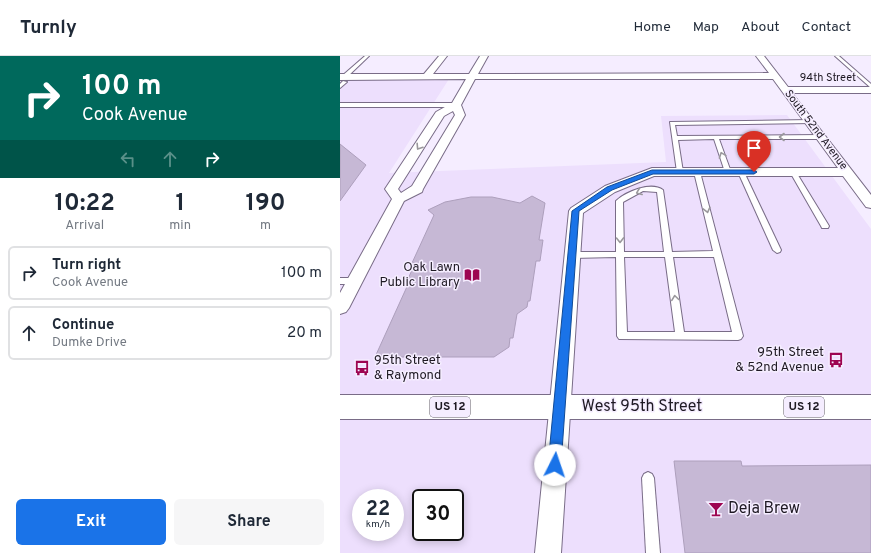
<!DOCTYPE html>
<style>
body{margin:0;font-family:Overpass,sans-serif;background:#f6f6f7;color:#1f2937;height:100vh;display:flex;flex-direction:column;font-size:15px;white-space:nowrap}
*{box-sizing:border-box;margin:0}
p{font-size:13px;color:#747a83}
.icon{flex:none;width:22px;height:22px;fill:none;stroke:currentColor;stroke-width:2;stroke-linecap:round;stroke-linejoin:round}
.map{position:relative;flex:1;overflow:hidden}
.drawer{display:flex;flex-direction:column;background:#fff;width:340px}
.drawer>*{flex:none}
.hud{background:#00695c;color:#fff;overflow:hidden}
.speed{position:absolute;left:12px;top:433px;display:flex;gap:8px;font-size:20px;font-weight:700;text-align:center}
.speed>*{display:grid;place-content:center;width:52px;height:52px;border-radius:50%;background:#fff;box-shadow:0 2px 10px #0003;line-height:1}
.speed small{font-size:10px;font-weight:400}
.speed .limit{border:2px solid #111;border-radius:6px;background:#fff;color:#111}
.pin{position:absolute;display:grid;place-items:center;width:34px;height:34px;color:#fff;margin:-41px -17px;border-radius:50% 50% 50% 0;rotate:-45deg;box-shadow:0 0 4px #0007}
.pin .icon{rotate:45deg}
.me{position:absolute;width:44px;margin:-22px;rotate:4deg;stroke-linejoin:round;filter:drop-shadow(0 0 3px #0008)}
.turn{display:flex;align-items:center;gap:14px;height:84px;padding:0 16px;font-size:18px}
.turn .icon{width:52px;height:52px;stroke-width:2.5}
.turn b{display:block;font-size:28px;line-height:34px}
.lanes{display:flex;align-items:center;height:38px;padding:0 16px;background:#0003;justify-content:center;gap:20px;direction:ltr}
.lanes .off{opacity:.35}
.eta{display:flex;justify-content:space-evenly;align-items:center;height:68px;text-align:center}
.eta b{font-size:24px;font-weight:700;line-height:28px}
.cta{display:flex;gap:8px;margin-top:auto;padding:8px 16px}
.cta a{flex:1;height:46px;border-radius:6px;background:#1a73e8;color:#fff;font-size:16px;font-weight:700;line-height:46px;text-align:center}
.cta a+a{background:#f6f6f7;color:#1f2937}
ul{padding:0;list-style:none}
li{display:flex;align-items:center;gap:12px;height:54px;margin:0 8px 6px;padding:0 8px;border:2px solid #e0e1e3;border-radius:6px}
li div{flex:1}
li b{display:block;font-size:15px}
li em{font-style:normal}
header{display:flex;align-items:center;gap:24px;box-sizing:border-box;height:56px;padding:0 20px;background:#fff;border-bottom:1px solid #e0e1e3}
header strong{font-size:19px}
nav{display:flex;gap:22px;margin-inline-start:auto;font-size:14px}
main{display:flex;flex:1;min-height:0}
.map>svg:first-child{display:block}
.built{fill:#eddffd;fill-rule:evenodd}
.building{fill:#c6b8d5;stroke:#ad9fbc}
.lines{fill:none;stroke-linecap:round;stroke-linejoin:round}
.lane-casing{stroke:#796c87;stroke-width:2}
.street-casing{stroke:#796c87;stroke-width:2}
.primary-casing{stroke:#796c87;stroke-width:2}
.lane{fill:#fff;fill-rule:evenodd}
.street{fill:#fff;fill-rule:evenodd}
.primary{fill:#fff;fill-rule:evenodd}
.oneway{stroke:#9a989c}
.route{fill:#1a73e8;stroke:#114b97}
.labels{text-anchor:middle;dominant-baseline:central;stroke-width:3;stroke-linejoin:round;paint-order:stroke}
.far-street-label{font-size:11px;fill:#1e1923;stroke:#f5edff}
.shield{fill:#f5edff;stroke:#5e5965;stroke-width:1}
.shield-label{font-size:12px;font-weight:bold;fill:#1e1923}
.poi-label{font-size:13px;fill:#1e1923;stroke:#f5edff;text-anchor:end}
.near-street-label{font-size:16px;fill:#1e1923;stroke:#f5edff}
.near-poi-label{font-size:16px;fill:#1e1923;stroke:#f5edff;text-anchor:start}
</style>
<header>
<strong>Turnly</strong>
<nav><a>Home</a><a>Map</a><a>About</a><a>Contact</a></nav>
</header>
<main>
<section class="drawer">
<div class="hud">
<div class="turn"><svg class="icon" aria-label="right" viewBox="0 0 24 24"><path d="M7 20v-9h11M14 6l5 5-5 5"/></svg><div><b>100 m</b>Cook Avenue</div></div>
<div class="lanes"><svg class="icon off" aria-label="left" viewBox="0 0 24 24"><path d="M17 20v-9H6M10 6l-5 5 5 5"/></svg><svg class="icon off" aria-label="ahead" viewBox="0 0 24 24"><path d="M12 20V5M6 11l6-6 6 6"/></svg><svg class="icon" aria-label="right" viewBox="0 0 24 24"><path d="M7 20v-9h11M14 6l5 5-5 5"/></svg></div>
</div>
<div class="eta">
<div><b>10:22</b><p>Arrival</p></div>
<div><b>1</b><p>min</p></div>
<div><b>190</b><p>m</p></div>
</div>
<ul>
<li><svg class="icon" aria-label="right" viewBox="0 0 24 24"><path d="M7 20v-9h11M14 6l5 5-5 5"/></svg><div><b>Turn right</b><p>Cook Avenue</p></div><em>100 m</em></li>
<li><svg class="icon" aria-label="ahead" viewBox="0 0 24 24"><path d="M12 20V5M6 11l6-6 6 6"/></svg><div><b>Continue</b><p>Dumke Drive</p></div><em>20 m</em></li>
</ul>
<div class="cta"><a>Exit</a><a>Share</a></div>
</section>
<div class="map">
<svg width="531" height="497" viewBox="0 0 531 497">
<rect width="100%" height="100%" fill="#f5edff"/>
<path class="built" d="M109,23L49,117L326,106L321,60L447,59L531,173V497H0V24ZM21,442H55V476H21ZM81,442H115V476H81Z"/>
<g class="building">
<polygon points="0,88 26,109 0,145"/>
<polygon points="192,140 205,147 199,184 203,184 200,205 196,205 190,245 188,245 187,251 177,258 173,282 170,282 169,291 154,301 35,301 70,224 68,223 75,207 72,207 94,159 88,154 105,146 131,141 152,141 180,147"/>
<polygon points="334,405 401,405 402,410 531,409 531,497 345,497"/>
</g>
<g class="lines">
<defs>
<g id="lane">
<polygon points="25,0 29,0 6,22 2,22 2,20"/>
<polygon points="495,0 499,0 531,28 531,32"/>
<polygon points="3,25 7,26 0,32 0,28"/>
<polygon points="0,47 116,47 119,49 116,51 0,51"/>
<polygon points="470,64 472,65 472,67 335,69 337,80 481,79 484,81 481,83 379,83 391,116 388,118 385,116 374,83 338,84 343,116 340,118 337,116 330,66"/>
<path d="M357,114L360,116L403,280L401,283L398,284L279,283L277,280L276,201L232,202L228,199L232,196H276V145C285,136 311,125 323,134L332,196L373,195L354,116ZM303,135L317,136L324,196H284L283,146ZM284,201H325L335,276H287ZM333,201H374L392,276H344Z"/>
<polygon points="401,114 404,116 441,194 440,196 437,197 433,194 398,116"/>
<polygon points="453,114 456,116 489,170 488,172 482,172 481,170 450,116"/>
<polygon points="0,222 15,222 19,225 15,228 0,228"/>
<polygon points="308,416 312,418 314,422 320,497 306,497 302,422 304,418"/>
</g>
<path id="street" d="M99,0H107L93,18H129L140,0H148L138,18L429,17L416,0H424L448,31H531V37H452L531,139V152L526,151L503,120H314L275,136L243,157L221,497H195L229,155L231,152L265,130L312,112H498L433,23H135L121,49L125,59L83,133L82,136L64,145L9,252L6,256L0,258V237L52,143L45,133L96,56L112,47L126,23L0,24V18H84ZM113,55L115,59L72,130L61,137L58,133L104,60Z"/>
<rect id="primary" x="0" y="339" width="531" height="24"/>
</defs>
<use href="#lane" class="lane-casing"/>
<use href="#street" class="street-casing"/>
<use href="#primary" class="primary-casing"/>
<use href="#lane" class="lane"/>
<use href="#street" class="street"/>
<use href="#primary" class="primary"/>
</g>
<defs><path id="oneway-chevron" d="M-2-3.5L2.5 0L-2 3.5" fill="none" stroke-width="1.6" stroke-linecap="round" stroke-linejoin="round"/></defs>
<g class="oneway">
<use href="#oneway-chevron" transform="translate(442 81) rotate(180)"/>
<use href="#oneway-chevron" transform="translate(79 91) rotate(123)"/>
<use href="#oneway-chevron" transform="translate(382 99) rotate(-110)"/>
<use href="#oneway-chevron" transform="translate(299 136) rotate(159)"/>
<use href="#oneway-chevron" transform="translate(367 154) rotate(76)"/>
<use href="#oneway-chevron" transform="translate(280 184) rotate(89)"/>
<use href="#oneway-chevron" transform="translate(335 242) rotate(-98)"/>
</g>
<polygon class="route" points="312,114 414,114 417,116 414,118 313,118 272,134 239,155 221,409 219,413 215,415 210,413 208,409 232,155 267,131"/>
<defs>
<symbol id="library-bare" viewBox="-9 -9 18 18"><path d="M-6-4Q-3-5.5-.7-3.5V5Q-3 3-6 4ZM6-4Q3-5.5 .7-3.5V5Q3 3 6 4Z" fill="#9d0551" stroke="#f5edff" stroke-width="2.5" paint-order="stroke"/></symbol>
<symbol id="bus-bare" viewBox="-9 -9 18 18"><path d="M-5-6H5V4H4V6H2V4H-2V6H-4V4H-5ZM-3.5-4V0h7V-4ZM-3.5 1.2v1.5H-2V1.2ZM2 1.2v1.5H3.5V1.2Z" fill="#9d0551" stroke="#f5edff" stroke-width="2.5" paint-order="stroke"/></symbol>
<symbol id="bar-bare" viewBox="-9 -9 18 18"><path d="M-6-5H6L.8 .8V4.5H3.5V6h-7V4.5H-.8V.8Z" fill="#9d0551" stroke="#f5edff" stroke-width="2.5" paint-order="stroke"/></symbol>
</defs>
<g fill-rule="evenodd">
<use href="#library-bare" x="121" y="208" width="22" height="22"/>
<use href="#bus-bare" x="485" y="293" width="22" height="22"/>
<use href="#bus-bare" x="11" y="301" width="22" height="22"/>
<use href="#bar-bare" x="365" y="442" width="22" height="22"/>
</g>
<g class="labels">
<g class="far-street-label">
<text x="488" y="22">94th Street</text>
<text transform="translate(476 74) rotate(53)">South 52nd Avenue</text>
</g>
<g class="shield">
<rect x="90" y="341" width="40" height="20" rx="3"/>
<rect x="444" y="341" width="40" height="20" rx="3"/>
</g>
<g class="shield-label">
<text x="110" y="351">US 12</text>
<text x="464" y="351">US 12</text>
</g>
<g class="poi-label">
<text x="120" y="212">Oak Lawn<tspan x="120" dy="15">Public Library</tspan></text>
<text x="484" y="297">95th Street<tspan x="484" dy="15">&amp; 52nd Avenue</tspan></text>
<text x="34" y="305" text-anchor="start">95th Street<tspan x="34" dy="15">&amp; Raymond</tspan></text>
</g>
<g class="near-street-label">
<text x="302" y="351">West 95th Street</text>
</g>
<g class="near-poi-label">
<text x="388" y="453">Deja Brew</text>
</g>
</g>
</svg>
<div class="speed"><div>22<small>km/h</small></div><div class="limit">30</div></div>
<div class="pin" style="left:414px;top:116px;background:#d93025"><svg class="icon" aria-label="arrive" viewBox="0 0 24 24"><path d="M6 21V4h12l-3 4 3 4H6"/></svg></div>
<svg class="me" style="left:215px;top:409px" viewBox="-20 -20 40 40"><circle r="19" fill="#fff"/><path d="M0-13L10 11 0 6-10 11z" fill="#1a73e8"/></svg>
</div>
</main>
